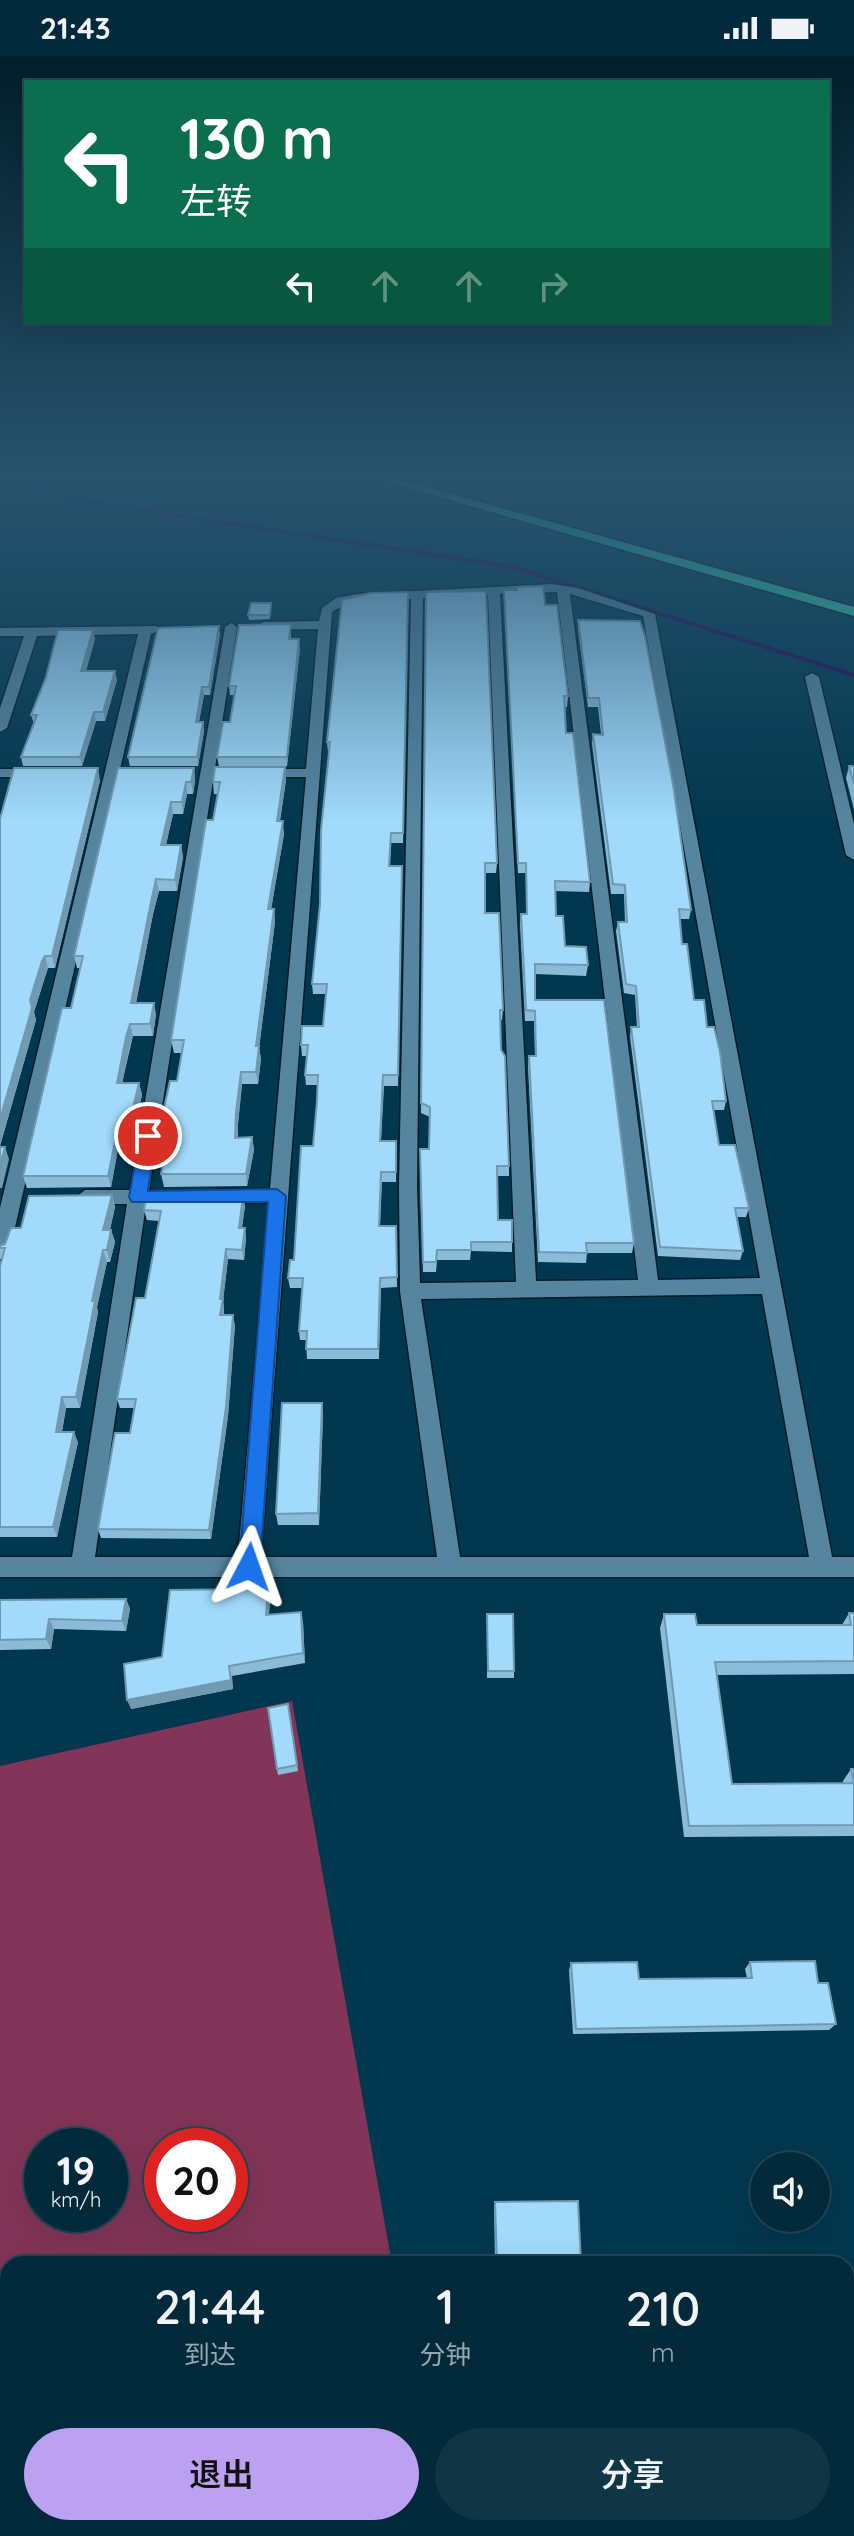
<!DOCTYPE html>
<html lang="zh">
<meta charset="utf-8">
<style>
body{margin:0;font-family:Quicksand,"Noto Sans SC",sans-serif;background:#103646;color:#f1f3f6;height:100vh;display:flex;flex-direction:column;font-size:30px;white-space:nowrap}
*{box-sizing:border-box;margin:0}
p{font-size:26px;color:#96a7af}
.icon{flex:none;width:44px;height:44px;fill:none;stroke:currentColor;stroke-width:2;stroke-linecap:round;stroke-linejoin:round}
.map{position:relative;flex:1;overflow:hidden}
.drawer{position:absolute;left:0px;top:2200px;width:854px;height:280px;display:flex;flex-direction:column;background:#022a3b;border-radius:24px 24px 0 0;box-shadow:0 8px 32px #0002,0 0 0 2px #234655}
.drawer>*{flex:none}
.guide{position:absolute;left:24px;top:24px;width:806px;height:244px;border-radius:0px;box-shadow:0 8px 32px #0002,0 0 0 2px #234655;background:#0b6e4f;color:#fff;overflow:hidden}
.controls{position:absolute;left:750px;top:2096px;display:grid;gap:16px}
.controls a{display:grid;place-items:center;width:80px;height:80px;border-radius:50%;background:#022a3b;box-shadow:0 8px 32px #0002,0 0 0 2px #234655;font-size:40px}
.speed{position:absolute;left:24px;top:2072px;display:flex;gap:16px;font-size:40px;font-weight:700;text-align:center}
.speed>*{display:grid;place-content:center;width:104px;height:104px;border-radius:50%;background:#022a3b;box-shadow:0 8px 32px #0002,0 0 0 2px #234655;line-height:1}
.speed small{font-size:20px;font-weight:400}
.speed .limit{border:12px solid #d22;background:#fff;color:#111}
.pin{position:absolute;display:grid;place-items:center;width:68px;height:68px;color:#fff;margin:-34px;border:4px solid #fff;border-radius:50%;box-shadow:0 2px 8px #0007}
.me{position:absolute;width:88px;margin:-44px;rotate:4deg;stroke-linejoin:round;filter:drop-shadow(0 0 6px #0008)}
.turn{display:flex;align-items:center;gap:28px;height:168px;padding:0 24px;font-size:36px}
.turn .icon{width:104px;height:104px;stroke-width:2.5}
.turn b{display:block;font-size:56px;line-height:68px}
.lanes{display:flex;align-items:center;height:76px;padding:0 24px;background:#0003;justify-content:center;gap:40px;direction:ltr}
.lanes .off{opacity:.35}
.eta{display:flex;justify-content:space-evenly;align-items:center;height:136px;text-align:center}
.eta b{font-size:48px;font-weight:600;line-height:56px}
.cta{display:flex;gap:16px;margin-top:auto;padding:16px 24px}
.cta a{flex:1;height:92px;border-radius:48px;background:#bca0f2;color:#111;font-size:32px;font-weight:600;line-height:92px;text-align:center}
.cta a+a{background:#103646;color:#f1f3f6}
.status{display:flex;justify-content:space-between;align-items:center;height:56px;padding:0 40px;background:#022a3b;direction:ltr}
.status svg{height:22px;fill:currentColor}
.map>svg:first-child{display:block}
.green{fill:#823558;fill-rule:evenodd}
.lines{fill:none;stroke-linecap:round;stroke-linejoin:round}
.stream{stroke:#290956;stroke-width:4}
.minor-casing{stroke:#051d2a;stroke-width:3}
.highway-casing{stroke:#051d2a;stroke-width:3}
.minor{fill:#5685a0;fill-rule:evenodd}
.highway{fill:#36cbaa;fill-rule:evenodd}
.wall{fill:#8abbd8}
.shaded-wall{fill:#7199b0}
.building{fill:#a1dafb;stroke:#7199b0;stroke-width:2}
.route{fill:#1a73e8;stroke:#114b97;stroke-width:2}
</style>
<div class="status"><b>21:43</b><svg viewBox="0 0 49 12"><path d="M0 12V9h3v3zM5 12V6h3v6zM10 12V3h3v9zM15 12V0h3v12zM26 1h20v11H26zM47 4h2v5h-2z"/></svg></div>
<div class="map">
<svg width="854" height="2480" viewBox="0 0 854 2480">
<rect width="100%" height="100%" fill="#02384f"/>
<path class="green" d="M292,1645L392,2208H8V2472H439L440,2480H0V1710ZM42,2090H110V2158H42ZM162,2090H230V2158H162Z"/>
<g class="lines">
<polyline class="stream" points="0,432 513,511 854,619"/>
<defs>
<g id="minor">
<path d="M552,528L578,532L655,558L832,1501H854V1521H0V1501H72L127,1148H85L76,1141L85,1134H130L225,571L231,567L237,571L149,1134L156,1136L158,1141L156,1146L146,1148L95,1501H238L269,1147H217L208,1140L217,1133H270L306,721H259L252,717L259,713H306L318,573L263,574L257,570L263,566L319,565L322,552L336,542L357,538ZM557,536L638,1224L536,1225L500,538ZM570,538L643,560L760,1222L658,1224ZM488,539L516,1226L420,1227L417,1130L423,542ZM411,543L399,1130L400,1235L437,1501H261L332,556C354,541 384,544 411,543ZM762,1238L809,1501H460L421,1243Z"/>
<polygon points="156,570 162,574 151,578 10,1193 7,1198 0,1200 0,1152 138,578 37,580 7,672 0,676 0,652 24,580 0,580 0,572"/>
<polygon points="812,617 819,621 854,768 854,804 846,799 805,621"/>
<polygon points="0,713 39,713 46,717 39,721 0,721"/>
</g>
<polygon id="highway" points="363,419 384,419 854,551 854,560"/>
</defs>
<use href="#minor" class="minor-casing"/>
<use href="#highway" class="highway-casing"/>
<use href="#minor" class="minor"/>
<use href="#highway" class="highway"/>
</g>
<g class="wall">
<polygon points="504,534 545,549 568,640 567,651 565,651 566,677 590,826 589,836 555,835 556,860 565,890 588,909 586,920 535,918 535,944 634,1187 632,1197 587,1197 586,1207 538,1206 528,1011 529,1000 535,1000 534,965 525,965 520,868 521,858 526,858 526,817 518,817"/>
<polygon points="408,536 403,787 391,787 390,810 402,810 398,1030 384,1030 381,1085 396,1085 396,1126 382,1126 380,1170 396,1170 397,1231 381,1232 379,1303 307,1303 306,1284 300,1284 299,1275 302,1232 290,1232 288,1222 294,1204 313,1090 318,1029 306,1029 305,1019 307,1000 302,1000 301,989 323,970 326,938 313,938 312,928 320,848 329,696 328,696 327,686"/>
<polygon points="426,536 497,807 496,817 485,817 485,857 503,954 502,964 500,964 501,994 509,1110 509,1120 497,1120 498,1164 512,1186 512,1196 471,1195 470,1204 437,1204 436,1216 423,1216 420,1130 429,1093 430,1061 421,1057"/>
<polygon points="271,547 270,563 249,564 248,559"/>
<polygon points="578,564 691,854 689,863 680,863 682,888 694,944 707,971 726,1045 724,1054 713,1054 719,1089 749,1152 746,1161 736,1161 743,1195 740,1204 658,1200 630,981 631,971 637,971 635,939 624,937 616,875 618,866 625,866 624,838 611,838 592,688 593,678 601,678 598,651 588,651 578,573"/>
<polygon points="291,577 291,583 300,592 287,710 219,710 217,701 230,666 234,639 230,639 229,630"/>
<polygon points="220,578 210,639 204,639 199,666 203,666 204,675 198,710 130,710 128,701"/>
<polygon points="95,583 86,615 117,624 105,665 96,665 82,710 23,710 21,701 34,668 31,659"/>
<polygon points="849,710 854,710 854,753 846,722"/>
<polygon points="118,712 194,712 195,724 193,738 187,738 183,758 173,758 166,789 181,789 183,801 177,835 159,835 153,858 136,947 156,958 153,980 133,980 122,1027 139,1027 142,1039 129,1093 118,1093 111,1131 27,1132 23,1120 71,952 80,912 77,912 74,900"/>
<polygon points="100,724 55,912 48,912 46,918 34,956 36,964 0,1090 0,763"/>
<polygon points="286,724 280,765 284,778 271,853 274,853 275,866 259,992 261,1003 258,1028 242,1028 238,1068 238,1082 252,1081 254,1094 247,1130 164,1131 161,1118 164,1101 159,1100 156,1088 177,1025 182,997 174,997 171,984 218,738 214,738 213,726"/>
<polygon points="112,1139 115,1151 110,1174 111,1174 115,1186 110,1206 107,1206 97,1251 98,1256 80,1352 66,1352 62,1376 78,1386 57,1481 0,1481 0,1210 2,1203 0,1203 0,1192 21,1172"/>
<polygon points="245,1150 242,1172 245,1172 246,1182 244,1204 228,1203 223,1245 224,1252 224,1259 235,1269 228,1360 211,1483 101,1482 98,1473 130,1377 135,1352 120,1352 117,1343 145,1242 159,1165 147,1164 144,1154"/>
<polygon points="322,1347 323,1359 319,1469 278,1469 276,1458"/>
<polygon points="268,1533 270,1543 269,1559 303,1566 305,1607 232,1620 233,1633 131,1653 162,1601"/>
<polygon points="126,1543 130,1553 126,1575 54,1573 51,1593 0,1594 0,1544"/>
<polygon points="849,1557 854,1557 854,1618 717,1619 732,1728 843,1727 843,1725 851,1713 854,1713 854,1780 684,1781 660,1572 664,1558 697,1569 842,1569"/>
<polygon points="487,1558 514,1615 514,1622 487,1622"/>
<polygon points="288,1648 298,1715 278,1719 277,1713"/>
<polygon points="750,1906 818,1927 836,1968 829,1974 573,1978 569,1914 571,1907 639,1923 747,1922 745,1913"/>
<polygon points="495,2146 581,2208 495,2208 494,2149"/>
</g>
<g class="shaded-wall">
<polygon points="219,570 220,578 210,639 209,631"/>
<polygon points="93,574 95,583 83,624 81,615"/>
<polygon points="299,583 300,592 287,710 287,701"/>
<polygon points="115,615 117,624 105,665 103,656"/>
<polygon points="202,631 204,639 197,675 196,666"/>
<polygon points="94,656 96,665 82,710 80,701"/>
<polygon points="203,666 204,675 198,710 197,701"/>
<polygon points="285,711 286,724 278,777 277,765"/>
<polygon points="98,712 100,724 55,912 52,900"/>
<polygon points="194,712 195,724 193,738 191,726"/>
<polygon points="186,726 187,738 183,758 182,746"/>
<polygon points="171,746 173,758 163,801 161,789"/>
<polygon points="283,765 284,778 269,866 268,853"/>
<polygon points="181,789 183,801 177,835 175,824"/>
<polygon points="156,823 159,835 153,858 134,958 131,947 151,846"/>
<polygon points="274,853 275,866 259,992 261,1003 258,1028 256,1016 256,990"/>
<polygon points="45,900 48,912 46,918 34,956 36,964 0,1090 0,1063 30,944 42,905"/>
<polygon points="154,947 156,958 153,980 150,968"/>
<polygon points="130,968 133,980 129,993 120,1039 117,1027 126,981"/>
<polygon points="241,1016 242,1028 238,1068 237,1094 235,1082 236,1056"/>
<polygon points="139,1027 142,1039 129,1093 126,1081"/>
<polygon points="116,1081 118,1093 111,1131 108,1120"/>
<polygon points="252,1081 254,1094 247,1130 246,1118"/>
<polygon points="5,1091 9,1103 2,1132 0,1132 0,1109"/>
<polygon points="112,1139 115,1151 107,1186 103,1174"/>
<polygon points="243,1140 245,1150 240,1182 239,1172"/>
<polygon points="245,1172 246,1182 244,1204 242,1194"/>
<polygon points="111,1174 115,1186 110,1206 107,1194"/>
<polygon points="226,1193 228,1203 223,1245 224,1252 222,1269 220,1259 220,1243"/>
<polygon points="103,1194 107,1206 97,1251 98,1256 80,1352 76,1341 92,1245"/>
<polygon points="233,1259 235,1269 228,1360 211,1483 209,1474"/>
<polygon points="62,1341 66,1352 60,1386 56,1376"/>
<polygon points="322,1347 323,1359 319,1469 318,1457"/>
<polygon points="74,1376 78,1386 57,1481 53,1471"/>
<polygon points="268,1533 270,1543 268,1569 266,1559"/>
<polygon points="126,1543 130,1553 126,1575 122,1565"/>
<polygon points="301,1556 303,1566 305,1607 303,1597"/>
<polygon points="49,1563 54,1573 51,1593 46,1583"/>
<polygon points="229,1610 233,1633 131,1653 127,1644"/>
</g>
<g class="building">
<polygon points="543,530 545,549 557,549 568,640 564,640 566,677 573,677 590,826 555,825 556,860 563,860 565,890 586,891 588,909 535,908 535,944 604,944 634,1187 586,1187 587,1197 539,1196 529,1000 536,1000 535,955 526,954 521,858 527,858 526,807 518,807 504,534 517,534 517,531"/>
<polygon points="486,535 497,807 485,807 485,857 499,857 503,954 500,954 501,994 505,1000 509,1110 497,1110 498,1164 512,1164 512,1186 471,1186 471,1194 437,1194 436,1206 423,1206 420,1093 429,1093 430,1051 421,1047 426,536"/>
<polygon points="408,536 403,777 391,777 389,810 402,810 398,1019 383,1019 380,1085 396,1085 396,1116 381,1116 379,1170 396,1170 397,1221 380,1222 378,1293 306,1293 307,1275 299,1275 303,1222 288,1222 290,1204 294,1204 301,1090 313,1090 317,1045 318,1019 305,1019 308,989 301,989 302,970 323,970 327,928 312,928 320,848 321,774 330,686 327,686 342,544 370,537"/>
<polygon points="251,547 271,547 270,559 248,559"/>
<polygon points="578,564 640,565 645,580 673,728 691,854 679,853 682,888 687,888 694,944 704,944 707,971 714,971 720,996 726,1045 712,1045 719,1089 735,1089 749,1152 735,1152 743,1195 660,1191 631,971 639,971 636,930 626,928 618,866 627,866 625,829 613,828 593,678 603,679 599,642 588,642"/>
<polygon points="291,568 289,583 299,583 287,701 217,701 223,666 230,666 236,630 229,630 239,569"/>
<polygon points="219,570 209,631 202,631 196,666 203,666 197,701 128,701 158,572"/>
<polygon points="58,574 93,574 81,615 115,615 103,656 94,656 80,701 21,701 37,659 31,659 46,621"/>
<polygon points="849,710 854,710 854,728"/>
<polygon points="215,711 285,711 277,765 283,765 268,853 274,853 256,990 259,990 256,1016 241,1016 236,1056 235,1082 252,1081 246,1118 161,1118 166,1088 156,1088 170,1025 177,1025 184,984 171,984 206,764 213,764 220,726 213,726"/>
<polygon points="14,712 98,712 52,900 45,900 42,905 30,944 32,952 0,1063 0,763"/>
<polygon points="118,712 194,712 191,726 186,726 182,746 171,746 161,789 181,789 175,824 156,823 151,846 131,947 154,947 150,968 130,968 126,981 117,1027 139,1027 126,1081 116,1081 108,1120 23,1120 62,952 71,952 83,900 74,900"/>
<polygon points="0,1091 5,1091 0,1109"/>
<polygon points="112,1139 103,1174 111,1174 107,1194 103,1194 92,1245 95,1245 76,1341 62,1341 56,1376 74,1376 53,1471 0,1471 0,1210 5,1192 0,1192 0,1190 5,1188 11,1172 21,1172 29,1140"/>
<polygon points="243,1140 239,1172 245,1172 242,1194 226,1193 220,1243 223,1243 220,1259 233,1259 226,1351 209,1474 98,1473 115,1377 130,1377 136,1343 117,1343 136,1242 145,1242 161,1155 144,1154 146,1141"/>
<polygon points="282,1347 322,1347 318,1457 276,1458"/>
<polygon points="268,1533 266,1559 301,1556 303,1597 229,1610 231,1624 127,1644 124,1608 162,1601 170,1534"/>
<polygon points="126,1543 122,1565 49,1563 46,1583 0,1584 0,1544"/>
<polygon points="849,1557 854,1557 854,1605 715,1606 732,1728 854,1727 851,1713 854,1713 854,1769 689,1770 664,1558 695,1558 697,1569 851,1569"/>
<polygon points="487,1558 513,1558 514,1615 488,1615"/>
<polygon points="288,1648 297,1709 277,1713 268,1652"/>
<polygon points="815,1905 818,1927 828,1927 836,1968 576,1973 571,1907 637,1906 639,1923 752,1922 750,1906"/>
<polygon points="578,2145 581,2208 497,2208 495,2146"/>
<rect x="504" y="2472" width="93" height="8"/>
</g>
<linearGradient id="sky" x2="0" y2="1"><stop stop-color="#011f2b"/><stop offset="0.55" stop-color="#28536e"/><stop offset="1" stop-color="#28536e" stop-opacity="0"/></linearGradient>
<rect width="854" height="766" fill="url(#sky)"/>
<polygon class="route" points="148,1074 156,1080 148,1135 277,1133 286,1140 260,1511 257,1518 249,1521 242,1518 239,1511 268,1146 132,1146 129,1141 140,1080"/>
</svg>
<div class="controls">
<a><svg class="icon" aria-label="sound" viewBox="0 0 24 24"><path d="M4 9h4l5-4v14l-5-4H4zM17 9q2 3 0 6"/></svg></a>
</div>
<div class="speed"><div>19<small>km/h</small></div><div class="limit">20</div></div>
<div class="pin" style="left:148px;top:1080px;background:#d93025"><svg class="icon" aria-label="arrive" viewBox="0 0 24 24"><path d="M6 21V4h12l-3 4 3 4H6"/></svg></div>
<svg class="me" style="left:249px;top:1511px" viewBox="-20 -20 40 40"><path d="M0-17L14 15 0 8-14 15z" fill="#1a73e8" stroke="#fff" stroke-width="4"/></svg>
<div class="guide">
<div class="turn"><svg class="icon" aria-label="left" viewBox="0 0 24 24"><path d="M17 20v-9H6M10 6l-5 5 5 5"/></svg><div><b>130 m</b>左转</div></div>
<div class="lanes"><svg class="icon" aria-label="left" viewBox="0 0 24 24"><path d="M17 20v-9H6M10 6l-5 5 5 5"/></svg><svg class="icon off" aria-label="ahead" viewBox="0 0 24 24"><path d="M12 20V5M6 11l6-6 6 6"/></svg><svg class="icon off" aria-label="ahead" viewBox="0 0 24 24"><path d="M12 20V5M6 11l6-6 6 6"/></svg><svg class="icon off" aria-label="right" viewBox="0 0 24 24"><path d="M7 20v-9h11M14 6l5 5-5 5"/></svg></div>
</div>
<section class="drawer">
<div class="eta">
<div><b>21:44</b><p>到达</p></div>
<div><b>1</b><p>分钟</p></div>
<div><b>210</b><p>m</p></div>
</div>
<div class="cta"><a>退出</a><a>分享</a></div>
</section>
</div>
